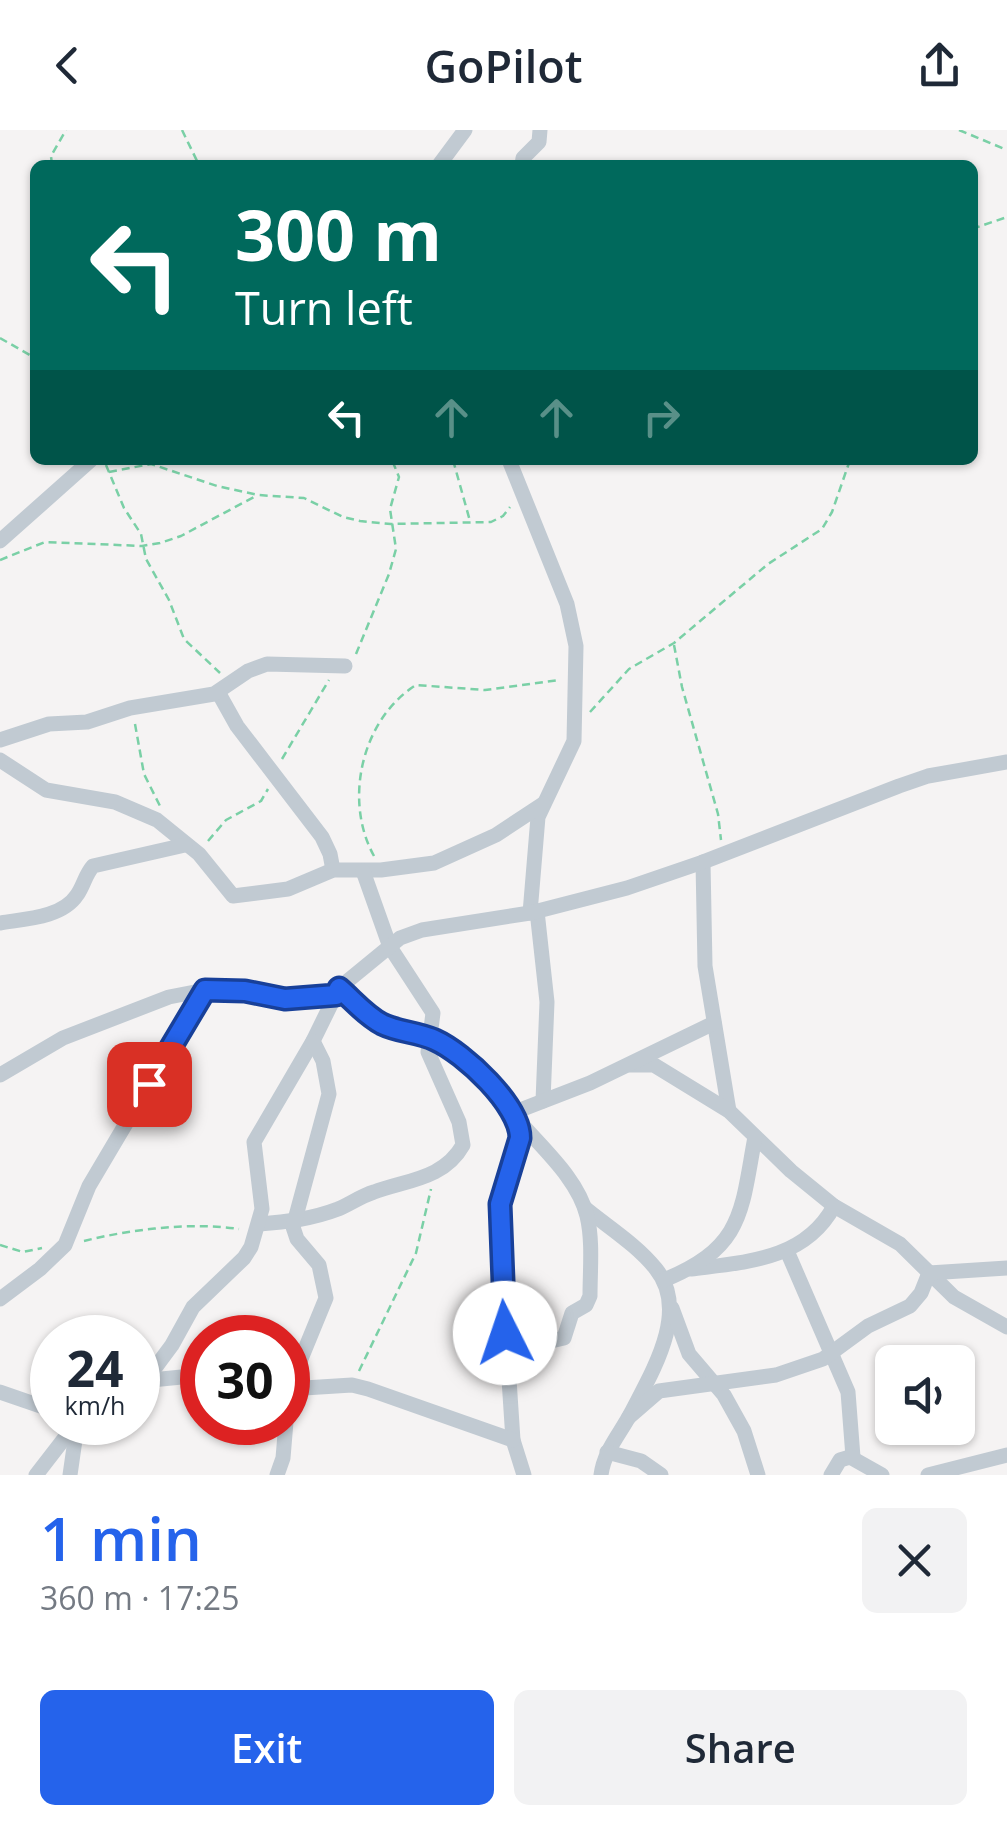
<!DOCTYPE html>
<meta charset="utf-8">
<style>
body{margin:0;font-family:"Open Sans",sans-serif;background:#f2f2f3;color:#1f2937;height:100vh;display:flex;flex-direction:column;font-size:38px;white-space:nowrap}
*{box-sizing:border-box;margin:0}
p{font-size:32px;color:#747a83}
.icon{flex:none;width:55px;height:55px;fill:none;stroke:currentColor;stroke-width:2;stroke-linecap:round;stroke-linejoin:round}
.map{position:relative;height:1345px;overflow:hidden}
.sheet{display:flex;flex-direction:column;background:#fff;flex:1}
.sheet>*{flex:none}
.hud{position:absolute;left:30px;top:30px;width:948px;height:305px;border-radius:15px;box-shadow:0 2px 8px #0004;background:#00695c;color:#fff;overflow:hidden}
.buttons{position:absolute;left:875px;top:1215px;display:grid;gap:20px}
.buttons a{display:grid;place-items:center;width:100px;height:100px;border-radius:15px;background:#fff;box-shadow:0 2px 8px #0004;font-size:50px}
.speed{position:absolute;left:30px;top:1185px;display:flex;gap:20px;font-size:50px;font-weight:700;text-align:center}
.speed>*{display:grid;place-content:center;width:130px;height:130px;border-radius:50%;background:#fff;box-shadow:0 2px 8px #0004;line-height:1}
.speed small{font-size:25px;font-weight:400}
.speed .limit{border:15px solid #d22;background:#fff;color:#111}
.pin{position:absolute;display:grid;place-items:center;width:85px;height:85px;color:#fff;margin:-42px;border-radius:20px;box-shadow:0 5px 15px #0006}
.me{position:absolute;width:110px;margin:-55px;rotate:356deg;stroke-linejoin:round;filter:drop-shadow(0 0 8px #0008)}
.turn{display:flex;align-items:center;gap:35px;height:210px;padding:0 40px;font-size:45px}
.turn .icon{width:130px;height:130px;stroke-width:2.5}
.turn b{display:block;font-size:70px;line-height:85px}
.lanes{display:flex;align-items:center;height:95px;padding:0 40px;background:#0003;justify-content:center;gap:50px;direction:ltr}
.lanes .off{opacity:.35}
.round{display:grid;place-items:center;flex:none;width:105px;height:105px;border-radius:15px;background:#f2f2f3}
.headline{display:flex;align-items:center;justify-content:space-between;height:170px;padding:0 40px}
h1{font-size:60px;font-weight:600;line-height:75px;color:#2563eb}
.button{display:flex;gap:20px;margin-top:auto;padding:20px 40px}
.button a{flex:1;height:115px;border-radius:15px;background:#2563eb;color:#fff;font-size:40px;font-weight:600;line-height:115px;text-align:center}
.button a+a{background:#f2f2f3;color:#1f2937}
header{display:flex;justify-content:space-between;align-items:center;height:130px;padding:0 40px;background:#fff;font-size:45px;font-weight:600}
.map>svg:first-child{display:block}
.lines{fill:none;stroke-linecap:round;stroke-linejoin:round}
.path{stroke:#7ad0a6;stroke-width:2.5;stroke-dasharray:8 5;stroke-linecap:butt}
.street{stroke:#c1cad2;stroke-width:15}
.route-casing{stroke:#184099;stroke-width:25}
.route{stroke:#2563eb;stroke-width:18}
</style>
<header><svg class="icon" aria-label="back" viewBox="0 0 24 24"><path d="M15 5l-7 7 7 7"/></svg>GoPilot<svg class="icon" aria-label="share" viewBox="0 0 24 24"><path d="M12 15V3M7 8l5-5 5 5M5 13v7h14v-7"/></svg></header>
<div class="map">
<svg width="1007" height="1345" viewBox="0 0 1007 1345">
<rect width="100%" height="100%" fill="#f5f3f3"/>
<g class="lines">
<g class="path">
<polyline points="182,0 199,35"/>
<polyline points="959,0 1007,20"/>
<polyline points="52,35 51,26 66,0"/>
<polyline points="972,99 1007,87"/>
<polyline points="0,208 35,228"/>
<polyline points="453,330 470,391"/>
<polyline points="106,335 124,378 141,404 146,429 169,470 184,509 220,543"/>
<polyline points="109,342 151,334 217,356 258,365 304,368 343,387 360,391 391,394 491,392 503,386 510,377"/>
<polyline points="0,430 45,412 142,416 160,413 181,406 254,367"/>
<polyline points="674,515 682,557 718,684 721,710"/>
<polyline points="356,524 389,444 396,419 390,379 399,347 392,330"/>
<polyline points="590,582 629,539 674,513 768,434 822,399 832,382 850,330"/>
<polyline points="135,594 144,644 160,676"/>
<polyline points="282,629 329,550"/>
<polyline points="208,711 226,690 261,671 268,659"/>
<path d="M374,726C343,670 362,589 416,555L485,560L559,550"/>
<path d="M84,1111C132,1099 191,1092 239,1099"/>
<polyline points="0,1115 23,1122 42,1118"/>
<polyline points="359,1241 416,1123 431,1059"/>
</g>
<g class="street">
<polyline points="439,35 465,0"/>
<polyline points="522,35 523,28 539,12 540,0"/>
<polyline points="509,330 567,474 576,516 574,611 538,687 530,783"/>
<polyline points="0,411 91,330"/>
<polyline points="218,562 237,596 322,707 330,724 333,740"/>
<polyline points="0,610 49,594 87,592 130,578 214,564 248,541 267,534 345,536"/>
<polyline points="0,630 46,660 115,672 157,690 199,724 233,766 288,759 333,740 381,740 434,733 496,705 543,674"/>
<polyline points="703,732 705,836 729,981"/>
<polyline points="537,781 547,872 543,971"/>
<path d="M0,793C24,789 62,788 77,765C84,755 85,745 93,736L185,715"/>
<path d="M339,858L370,887L385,895L432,909L461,926L515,982C528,1017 499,1056 499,1097L513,1310L524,1345"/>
<polyline points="630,935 654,935 729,981 791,1041 834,1076 900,1114 954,1167 1007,1197"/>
<polyline points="0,945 63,908 169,867 205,860 245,861 285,869 336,865"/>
<polyline points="515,982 590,953 714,893"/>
<path d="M585,1078C608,1097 637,1115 656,1139C690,1181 652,1242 631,1283C620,1304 604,1321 601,1345"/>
<path d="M259,1094C286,1092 312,1089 338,1079C350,1074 361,1066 374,1062C407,1050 444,1049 463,1015L459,992L428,922L433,883L390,817L363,741"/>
<polyline points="787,1121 848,1262 853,1327"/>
<path d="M691,1139C746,1132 805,1130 834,1076"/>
<path d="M664,1150C744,1117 741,1082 755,1007"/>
<polyline points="0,1169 40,1139 65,1115 89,1056 205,860"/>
<polyline points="672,1178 689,1224 724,1265 744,1301 758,1345"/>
<path d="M507,1230L529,1216L564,1208L572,1183L586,1175L590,1166C590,1140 593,1111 587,1086C578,1049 543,1019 518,990"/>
<polyline points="146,1250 172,1215 193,1177 244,1128 251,1117 262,1079 254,1012 313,911 339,858 400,808 422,800 530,783 627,758 703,732 899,656 928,646 1007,632"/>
<polyline points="141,1251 202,1245"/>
<polyline points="288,1259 352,1255 368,1259 513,1310"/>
<polyline points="0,1262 52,1280"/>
<polyline points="288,1282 294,1246 326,1168 319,1135 297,1109 293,1097 329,964 323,931 313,911"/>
<polyline points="629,1287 659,1261 776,1245 823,1229 868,1196 910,1176 921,1163 929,1143 1007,1138"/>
<polyline points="607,1322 641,1331 661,1345"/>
<polyline points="36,1345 77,1292"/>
<polyline points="70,1345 77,1296"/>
<polyline points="277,1345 283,1328 286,1292"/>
<polyline points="831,1345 840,1330 850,1327 882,1345"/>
<polyline points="928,1345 1007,1325"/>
</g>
</g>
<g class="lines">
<defs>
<path id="route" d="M149,954L205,860L245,861L285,869L336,865L339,858C353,870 365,885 382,894C398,902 417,902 435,910C464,923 520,975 520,1008L500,1074L505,1203"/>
</defs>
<use href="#route" class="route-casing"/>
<use href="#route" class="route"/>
</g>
</svg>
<div class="buttons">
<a><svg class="icon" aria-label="sound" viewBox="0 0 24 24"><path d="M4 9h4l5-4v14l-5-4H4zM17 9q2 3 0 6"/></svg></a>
</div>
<div class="speed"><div>24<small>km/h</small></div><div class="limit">30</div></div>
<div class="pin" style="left:149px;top:954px;background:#d93025"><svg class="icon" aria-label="arrive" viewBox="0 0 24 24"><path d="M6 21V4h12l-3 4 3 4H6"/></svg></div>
<svg class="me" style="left:505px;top:1203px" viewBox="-20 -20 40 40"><circle r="19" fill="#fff"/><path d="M0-13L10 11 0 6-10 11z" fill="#2563eb"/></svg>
<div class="hud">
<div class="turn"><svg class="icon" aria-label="left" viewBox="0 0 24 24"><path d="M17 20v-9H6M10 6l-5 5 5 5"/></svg><div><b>300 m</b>Turn left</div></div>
<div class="lanes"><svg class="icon" aria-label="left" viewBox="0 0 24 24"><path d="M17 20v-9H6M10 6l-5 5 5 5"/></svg><svg class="icon off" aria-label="ahead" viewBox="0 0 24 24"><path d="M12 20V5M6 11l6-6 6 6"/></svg><svg class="icon off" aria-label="ahead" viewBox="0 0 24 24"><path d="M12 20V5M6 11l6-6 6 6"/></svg><svg class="icon off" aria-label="right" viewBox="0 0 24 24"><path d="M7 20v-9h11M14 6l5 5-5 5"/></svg></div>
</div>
</div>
<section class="sheet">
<div class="headline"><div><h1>1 min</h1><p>360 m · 17:25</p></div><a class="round"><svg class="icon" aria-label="close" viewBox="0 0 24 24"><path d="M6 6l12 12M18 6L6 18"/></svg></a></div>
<div class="button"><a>Exit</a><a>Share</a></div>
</section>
